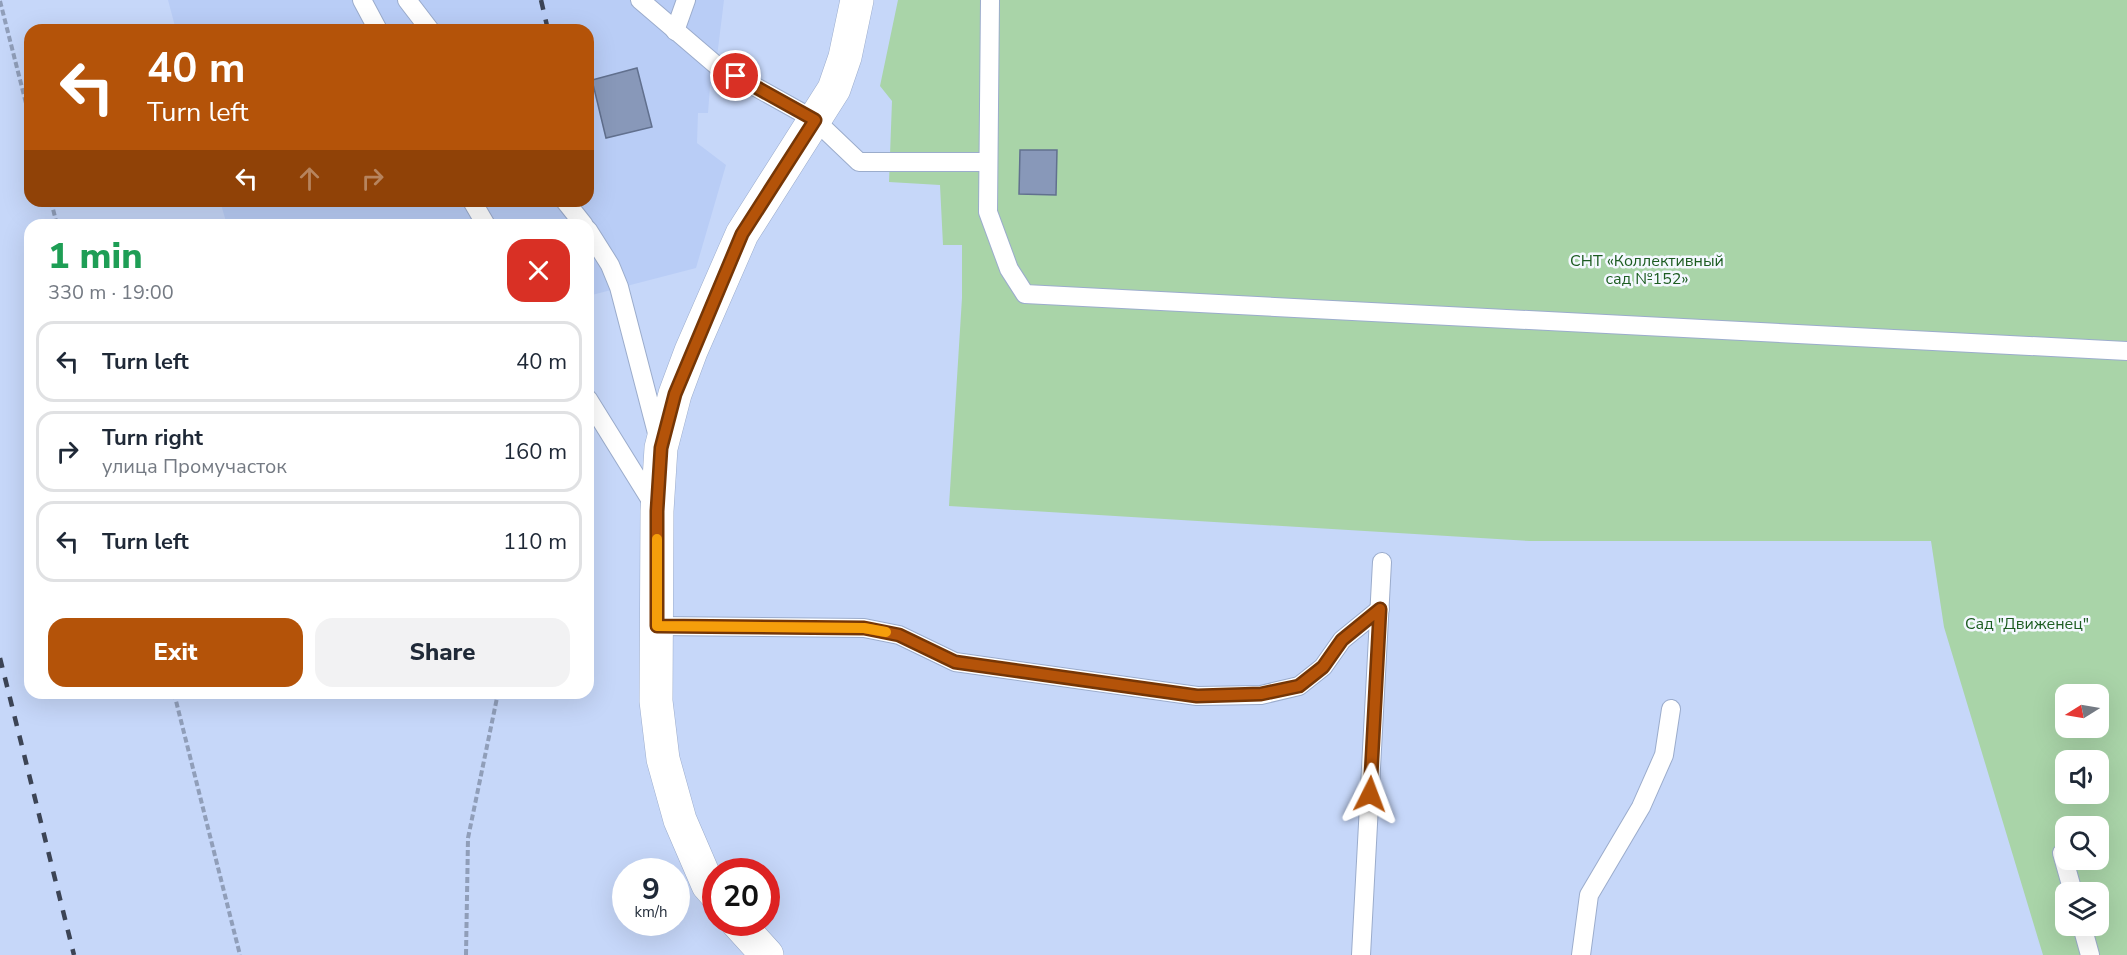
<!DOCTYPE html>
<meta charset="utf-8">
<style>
body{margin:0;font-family:"Nunito Sans",sans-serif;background:#f2f2f3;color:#1f2937;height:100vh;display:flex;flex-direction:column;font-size:22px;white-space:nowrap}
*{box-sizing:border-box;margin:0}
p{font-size:20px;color:#747a83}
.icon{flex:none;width:33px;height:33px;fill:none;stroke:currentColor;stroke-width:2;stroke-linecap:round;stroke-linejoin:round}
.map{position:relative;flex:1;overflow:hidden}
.drawer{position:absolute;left:24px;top:219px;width:570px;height:480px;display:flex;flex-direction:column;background:#fff;border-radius:18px;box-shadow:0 6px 24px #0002}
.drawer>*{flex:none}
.banner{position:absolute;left:24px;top:24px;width:570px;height:183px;border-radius:18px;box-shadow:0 6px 24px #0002;background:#b45309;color:#fff;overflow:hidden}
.needle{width:39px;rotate:259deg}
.controls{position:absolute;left:2055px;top:684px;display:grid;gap:12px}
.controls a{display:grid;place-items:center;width:54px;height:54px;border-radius:12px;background:#fff;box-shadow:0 6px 24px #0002;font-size:30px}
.speed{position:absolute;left:612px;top:858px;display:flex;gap:12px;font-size:30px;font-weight:700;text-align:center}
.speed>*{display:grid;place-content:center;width:78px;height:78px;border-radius:50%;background:#fff;box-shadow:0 6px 24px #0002;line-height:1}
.speed small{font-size:15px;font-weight:400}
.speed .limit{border:9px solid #d22;background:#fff;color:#111}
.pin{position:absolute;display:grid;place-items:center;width:51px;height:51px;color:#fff;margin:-26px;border:3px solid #fff;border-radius:50%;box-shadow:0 2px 6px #0007}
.me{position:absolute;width:66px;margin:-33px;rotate:3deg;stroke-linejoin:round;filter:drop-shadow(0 0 4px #0008)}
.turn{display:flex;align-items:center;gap:21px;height:126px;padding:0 24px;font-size:27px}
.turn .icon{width:78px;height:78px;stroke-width:2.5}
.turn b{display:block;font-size:42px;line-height:51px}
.lanes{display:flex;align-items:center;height:57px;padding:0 24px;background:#0003;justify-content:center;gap:30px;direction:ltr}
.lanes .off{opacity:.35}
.round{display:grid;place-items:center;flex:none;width:63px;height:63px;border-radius:18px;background:#f2f2f3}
.head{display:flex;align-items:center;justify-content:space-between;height:102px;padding:0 24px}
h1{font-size:36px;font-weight:800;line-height:45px;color:#1e9e55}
.primary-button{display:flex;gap:12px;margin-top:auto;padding:12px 24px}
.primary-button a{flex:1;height:69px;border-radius:18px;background:#b45309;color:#fff;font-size:24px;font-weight:800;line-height:69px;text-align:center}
.primary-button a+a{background:#f2f2f3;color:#1f2937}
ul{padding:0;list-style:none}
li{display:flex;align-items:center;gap:18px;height:81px;margin:0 12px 9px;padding:0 12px;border:3px solid #e0e1e3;border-radius:18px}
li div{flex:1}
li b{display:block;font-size:22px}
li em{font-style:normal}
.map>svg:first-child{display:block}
.built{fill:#b9cdf6}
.green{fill:#a9d4a8;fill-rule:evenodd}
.building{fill:#8898b9;stroke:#61708e;stroke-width:1.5}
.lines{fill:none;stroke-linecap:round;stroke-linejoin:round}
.service-casing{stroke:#9baccc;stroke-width:20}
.minor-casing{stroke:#9baccc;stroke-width:34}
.path{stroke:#909eb9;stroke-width:4;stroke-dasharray:6 3;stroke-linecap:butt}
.service{stroke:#fff;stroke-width:18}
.minor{stroke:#fff;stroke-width:33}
.rail{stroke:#3c4455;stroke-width:4.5;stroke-dasharray:10 10;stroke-linecap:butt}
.route-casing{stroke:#753606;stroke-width:15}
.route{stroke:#b45309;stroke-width:10}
.slow{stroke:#f59e0b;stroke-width:10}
.labels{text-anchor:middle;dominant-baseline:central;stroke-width:5;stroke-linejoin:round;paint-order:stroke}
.park-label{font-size:16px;fill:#1c5c21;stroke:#f4f8ff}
</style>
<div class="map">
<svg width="2127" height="955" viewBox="0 0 2127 955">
<rect width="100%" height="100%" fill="#c6d7f9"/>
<polygon class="built" points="168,0 724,0 716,65 710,86 708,113 698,113 697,143 726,165 696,268 588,296 588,225 227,225 220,201 588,201 588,30 176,30"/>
<path class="green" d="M898,0H2127V955H2043L1944,627L1931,541H1530L949,506L962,298V245H943L940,185L889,182L892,101L880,86ZM2066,694H2098V728H2066ZM2066,760H2098V794H2066ZM2066,826H2098V860H2066ZM2066,892H2098V926H2066Z"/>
<g class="building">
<polygon points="637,68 652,127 606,138 592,80"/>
<polygon points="1020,150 1057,150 1056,195 1019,194"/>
</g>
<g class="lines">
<defs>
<g id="service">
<polyline points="362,0 378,30"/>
<polyline points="407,0 430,30"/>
<polyline points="640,0 716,65 815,120 859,162 988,162"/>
<polyline points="990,0 988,212 1009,269 1025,294 2127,351"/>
<polyline points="675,31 686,0"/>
<polyline points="472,201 486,225"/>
<polyline points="565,201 584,225"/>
<polyline points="588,230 610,265 619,287 658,437"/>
<polyline points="588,399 655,507"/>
<polyline points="657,626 864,628 899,635 955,662 1197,696 1261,695 1299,686 1323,667 1342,640 1380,609"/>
<polyline points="2062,853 2073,892"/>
<polyline points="2082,926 2090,955"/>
<polyline points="1361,955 1382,562"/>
<polyline points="1581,955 1589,895 1641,807 1664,755 1671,709"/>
</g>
<g id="minor">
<polyline points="716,894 708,885 680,820 663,759 656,701 657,511 661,448 675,394 691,351 742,234 834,89 845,57 857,0"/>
<polyline points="737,922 767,955"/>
</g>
</defs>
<use href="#service" class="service-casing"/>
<use href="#minor" class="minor-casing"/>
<g class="path">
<polyline points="0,1 30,119"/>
<polyline points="51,201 57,225"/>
<polyline points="174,693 240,955"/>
<polyline points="466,955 468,838 498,693"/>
</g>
<use href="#service" class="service"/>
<use href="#minor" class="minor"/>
<g class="rail">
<polyline points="541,0 548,30"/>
<polyline points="0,658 74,955"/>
</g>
</g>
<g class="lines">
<defs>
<polyline id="route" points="736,76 815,120 742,234 675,394 661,448 657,511 657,626 864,628 899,635 955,662 1197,696 1261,694 1299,686 1323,667 1342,640 1380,609 1370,794"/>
</defs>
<use href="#route" class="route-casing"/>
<use href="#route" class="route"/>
<polyline class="slow" points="657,539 657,626 864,628 886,632"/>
</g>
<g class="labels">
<g class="park-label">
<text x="1647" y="261">СНТ «Коллективный<tspan x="1647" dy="18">сад №152»</tspan></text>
<text x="2027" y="624">Сад "Движенец"</text>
</g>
</g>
</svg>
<div class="controls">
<a><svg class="needle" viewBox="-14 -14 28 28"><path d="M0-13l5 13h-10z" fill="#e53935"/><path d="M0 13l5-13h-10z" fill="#747a83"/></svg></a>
<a><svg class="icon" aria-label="sound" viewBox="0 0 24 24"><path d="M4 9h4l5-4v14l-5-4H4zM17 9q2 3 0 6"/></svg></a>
<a><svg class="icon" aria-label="search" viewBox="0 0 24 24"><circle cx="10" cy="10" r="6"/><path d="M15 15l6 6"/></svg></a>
<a><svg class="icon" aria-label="layers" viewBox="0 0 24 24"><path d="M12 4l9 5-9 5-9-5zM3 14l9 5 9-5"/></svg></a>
</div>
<div class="speed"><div>9<small>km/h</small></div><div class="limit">20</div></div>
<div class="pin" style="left:736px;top:76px;background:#d93025"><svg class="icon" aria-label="arrive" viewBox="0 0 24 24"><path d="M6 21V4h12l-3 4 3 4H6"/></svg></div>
<svg class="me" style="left:1370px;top:794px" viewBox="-20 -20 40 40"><path d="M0-17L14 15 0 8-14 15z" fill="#b45309" stroke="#fff" stroke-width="4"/></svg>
<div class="banner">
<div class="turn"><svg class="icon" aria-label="left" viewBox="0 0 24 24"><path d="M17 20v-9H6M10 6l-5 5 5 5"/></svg><div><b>40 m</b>Turn left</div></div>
<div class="lanes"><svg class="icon" aria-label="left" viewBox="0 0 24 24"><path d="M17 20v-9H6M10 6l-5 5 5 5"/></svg><svg class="icon off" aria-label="ahead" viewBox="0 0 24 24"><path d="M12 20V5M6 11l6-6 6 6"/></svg><svg class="icon off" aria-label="right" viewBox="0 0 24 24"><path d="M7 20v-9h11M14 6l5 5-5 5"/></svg></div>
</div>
<section class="drawer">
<div class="head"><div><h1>1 min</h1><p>330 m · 19:00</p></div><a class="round" style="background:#d93025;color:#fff"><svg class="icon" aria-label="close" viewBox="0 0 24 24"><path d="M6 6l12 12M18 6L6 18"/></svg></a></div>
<ul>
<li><svg class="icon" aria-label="left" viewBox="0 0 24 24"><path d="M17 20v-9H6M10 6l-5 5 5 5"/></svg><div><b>Turn left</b></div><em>40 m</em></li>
<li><svg class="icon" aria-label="right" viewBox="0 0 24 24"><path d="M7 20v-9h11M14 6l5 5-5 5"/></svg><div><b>Turn right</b><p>улица Промучасток</p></div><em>160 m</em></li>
<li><svg class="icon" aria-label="left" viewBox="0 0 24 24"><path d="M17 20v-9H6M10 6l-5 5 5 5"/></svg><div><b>Turn left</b></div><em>110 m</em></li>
</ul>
<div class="primary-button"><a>Exit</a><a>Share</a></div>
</section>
</div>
